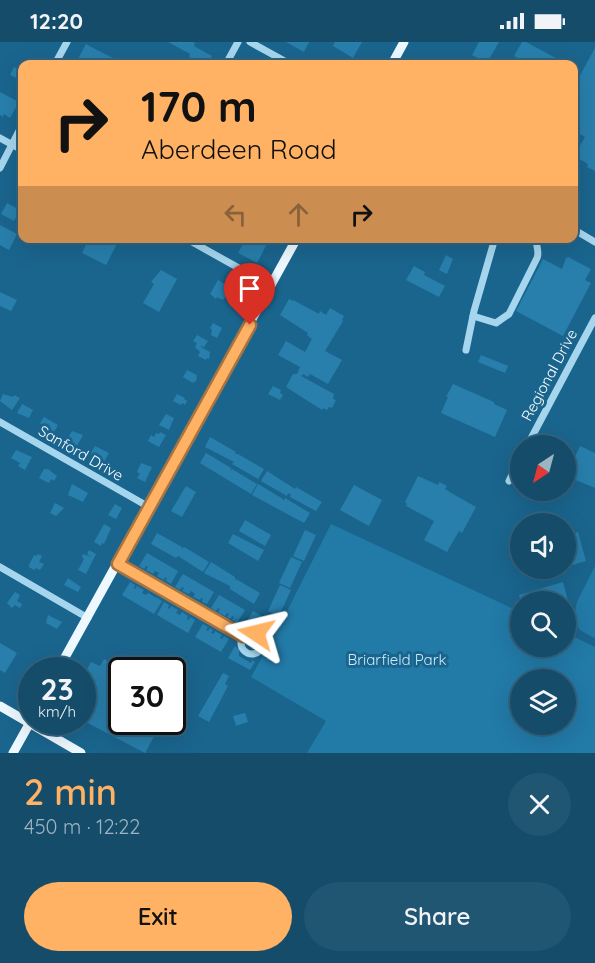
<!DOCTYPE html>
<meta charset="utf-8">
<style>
body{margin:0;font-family:Quicksand,sans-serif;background:#215672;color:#f1f3f6;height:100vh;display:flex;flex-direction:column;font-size:22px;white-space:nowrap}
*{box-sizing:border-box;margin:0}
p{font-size:20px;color:#9db4c1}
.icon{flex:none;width:33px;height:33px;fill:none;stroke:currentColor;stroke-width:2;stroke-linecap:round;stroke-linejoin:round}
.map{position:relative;height:711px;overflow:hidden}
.sheet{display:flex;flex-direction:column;background:#144c6a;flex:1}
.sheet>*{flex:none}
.hud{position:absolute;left:18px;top:18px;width:560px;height:183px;border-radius:12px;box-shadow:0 6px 24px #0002,0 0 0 2px #33637e;background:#ffb164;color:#111;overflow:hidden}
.needle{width:39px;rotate:216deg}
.controls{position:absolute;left:510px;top:393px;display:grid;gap:12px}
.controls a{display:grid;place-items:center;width:66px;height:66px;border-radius:50%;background:#144c6a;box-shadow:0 6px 24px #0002,0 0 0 2px #33637e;font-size:30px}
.speed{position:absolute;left:18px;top:615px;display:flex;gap:12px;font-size:30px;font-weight:700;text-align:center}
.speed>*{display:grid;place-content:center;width:78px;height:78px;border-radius:50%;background:#144c6a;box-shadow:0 6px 24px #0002,0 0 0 2px #33637e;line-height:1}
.speed small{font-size:15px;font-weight:400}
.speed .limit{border:3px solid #111;border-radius:9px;background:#fff;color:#111}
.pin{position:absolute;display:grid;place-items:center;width:51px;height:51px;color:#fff;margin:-62px -26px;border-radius:50% 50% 50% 0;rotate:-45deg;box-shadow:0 0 6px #0007}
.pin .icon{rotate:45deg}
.me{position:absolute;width:66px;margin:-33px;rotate:280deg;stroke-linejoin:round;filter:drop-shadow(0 0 4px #0008)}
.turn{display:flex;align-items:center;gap:21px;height:126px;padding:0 24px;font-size:27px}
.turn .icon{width:78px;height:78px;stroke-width:2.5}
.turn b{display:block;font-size:42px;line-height:51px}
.lanes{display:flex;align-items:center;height:57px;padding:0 24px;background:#0003;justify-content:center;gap:30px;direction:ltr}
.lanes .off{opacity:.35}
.round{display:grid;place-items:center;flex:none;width:63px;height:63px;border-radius:32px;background:#215672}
.overview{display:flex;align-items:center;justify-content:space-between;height:102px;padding:0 24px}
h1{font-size:36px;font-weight:600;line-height:45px;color:#ffb164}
.primary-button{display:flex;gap:12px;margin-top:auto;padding:12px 24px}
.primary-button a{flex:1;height:69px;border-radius:36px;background:#ffb164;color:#111;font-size:24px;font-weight:600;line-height:69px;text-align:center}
.primary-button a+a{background:#215672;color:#f1f3f6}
.status{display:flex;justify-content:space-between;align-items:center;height:42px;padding:0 30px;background:#144c6a;direction:ltr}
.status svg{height:16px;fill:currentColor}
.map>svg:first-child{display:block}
.green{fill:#227aa7;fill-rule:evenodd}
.building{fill:#287fac}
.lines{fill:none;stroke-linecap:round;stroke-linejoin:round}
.minor{stroke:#a6d6ee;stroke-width:7}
.major{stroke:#eef8ff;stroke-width:9}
.route-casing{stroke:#a67341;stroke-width:15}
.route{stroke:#ffb164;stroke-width:10}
.labels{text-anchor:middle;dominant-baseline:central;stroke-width:6;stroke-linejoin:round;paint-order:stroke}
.street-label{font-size:15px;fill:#fff;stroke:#1a658e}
.park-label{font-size:15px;fill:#ccebfa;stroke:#1a658e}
</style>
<div class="status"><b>12:20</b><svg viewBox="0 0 49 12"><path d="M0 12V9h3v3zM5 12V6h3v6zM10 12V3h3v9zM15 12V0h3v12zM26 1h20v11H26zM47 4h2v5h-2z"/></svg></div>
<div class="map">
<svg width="595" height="711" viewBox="0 0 595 711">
<rect width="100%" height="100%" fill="#1a658e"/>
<g class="green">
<path d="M331,482L520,570V604H566V591L595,605V711H307L326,679L251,635L282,579ZM520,638H566V682H520Z"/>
<polygon points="595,524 595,595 594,596 580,588 573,578 577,560"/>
</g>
<g class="building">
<polygon points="168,0 193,0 195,1 194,4 212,14 207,22 201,18 200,21 189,15 190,12"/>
<polygon points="286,0 309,0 304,10"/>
<polygon points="335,0 362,0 353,16 333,4"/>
<polygon points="479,0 499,0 487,21 472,13"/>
<polygon points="522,0 526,0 567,22 529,22 514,14"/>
<polygon points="86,2 97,8 125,22 88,22 78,17"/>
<polygon points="595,6 595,129 587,125 588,122 574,114 585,95 573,88 573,46"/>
<polygon points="14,25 22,29 22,39 10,33"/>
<polygon points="0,50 19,60 10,76 4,72 3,75 0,73"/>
<polygon points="7,161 20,168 14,179 1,172"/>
<polygon points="0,183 17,192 9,208 0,203"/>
<polygon points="89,196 119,196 118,198 120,199 119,203 117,202 106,223 82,211"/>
<polygon points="246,196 270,196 257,221 238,211"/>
<polygon points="446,213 453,217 447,232 439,228"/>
<polygon points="568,215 591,227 585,238 591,241 563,294 516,269 543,217 562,227 566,216"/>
<polygon points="414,224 425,230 424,233 445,244 439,255 406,238"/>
<polygon points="161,228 177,237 159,270 143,261 154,242 151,240"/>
<polygon points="218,238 229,245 231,241 234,243 223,258 217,255 216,257 210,252"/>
<polygon points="0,250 17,258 11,269 0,264"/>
<polygon points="289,257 293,259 293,258 319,272 320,269 326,273 330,266 344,274 342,278 343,279 325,309 342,318 328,342 310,332 308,335 303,332 301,334 334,352 333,357 336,358 332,366 329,365 327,368 323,366 322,368 286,345 293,332 297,332 300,325 278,313 286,299 305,310 312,297 307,293 308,291 280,273"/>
<polygon points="213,281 222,286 217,296 211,293 212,288 210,286"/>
<polygon points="197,293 208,299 204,305 201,304 201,305 210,310 209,317 207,316 206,318 198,314 200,310 195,305 197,301 193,299"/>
<polygon points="481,313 508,324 505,331 478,320"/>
<polygon points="187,328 197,333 196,340 195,339 193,341 183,335"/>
<polygon points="453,342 494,360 494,362 507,368 495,395 441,371 448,355 446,355"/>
<polygon points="273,344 281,348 280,351 283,353 280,358 268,352"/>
<polygon points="3,352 13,355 14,353 20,356 12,368 0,359"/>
<polygon points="177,352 185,356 184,357 187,359 185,363 182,361 181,363 173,359"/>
<polygon points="22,362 33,368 29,376 17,371"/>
<polygon points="166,372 174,376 169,388 159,383"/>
<polygon points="44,375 58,383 54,390 40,381"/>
<polygon points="72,389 83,393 77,404 66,399"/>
<polygon points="160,390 166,393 159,405 148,399 151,393 154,395 156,391 159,392"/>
<polygon points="210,395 236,410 235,412 238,412 264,427 258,437 232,422 234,420 205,405"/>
<polygon points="95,404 109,411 104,420 97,416 96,418 90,412"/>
<polygon points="580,404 595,411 595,446 566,434"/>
<polygon points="16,408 32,415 25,428 18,424 20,421 11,416"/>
<polygon points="206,411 231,426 231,429 232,427 257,442 251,452 200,421"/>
<polygon points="141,421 152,425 145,440 137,436 140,432 137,430"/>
<polygon points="44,427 48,427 57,434 54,439 51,437 49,441 39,436"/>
<polygon points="267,429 292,445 295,447 296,445 322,460 316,469 290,455 291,453 288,451 287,454 261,439"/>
<polygon points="418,434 438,443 439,440 447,444 445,447 453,452 476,465 462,491 459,489 447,510 424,498 434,479 406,464 407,462 405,460"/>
<polygon points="72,442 88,451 83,460 68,453"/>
<polygon points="258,442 283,457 283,459 285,456 310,471 304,481 252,453"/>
<polygon points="354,443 382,458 369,484 340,468"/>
<polygon points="186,444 196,450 182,475 171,469"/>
<polygon points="55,461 64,466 56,474 50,471"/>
<polygon points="115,462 122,466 116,477 108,473"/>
<polygon points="245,478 271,493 265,504 239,489"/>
<polygon points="104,482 111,486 104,502 102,501 101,504 94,500"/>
<polygon points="305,488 316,493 304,519 293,514"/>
<polygon points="578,490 586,519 566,525 566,494"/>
<polygon points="157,491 182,505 181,507 184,505 209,520 203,530 178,514 176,516 151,502"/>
<polygon points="233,492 264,508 258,519 228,501"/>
<polygon points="89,508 96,512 86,532 78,528 84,517 82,515 83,512 91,515 87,512"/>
<polygon points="147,511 178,529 171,542 166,539 167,536 165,535 164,538 157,534 159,531 155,529 153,532 146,528 148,525 146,524 144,527 139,524"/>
<polygon points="38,512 42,514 39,520 44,522 40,528 36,526 34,528 29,525 29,523 34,513 36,514"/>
<polygon points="291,515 302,520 290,546 279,541"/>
<polygon points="211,520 235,535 235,539 236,537 260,551 254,562 230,547 230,544 204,531"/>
<polygon points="527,526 556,526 557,527 530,535"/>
<polygon points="183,532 214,550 207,562 202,560 203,557 201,556 200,558 193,555 195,552 191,549 189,552 182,549 184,546 182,545 180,548 175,545"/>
<polygon points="68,536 81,545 78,550 64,543"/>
<polygon points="130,540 135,543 134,546 135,547 137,544 144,548 142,551 146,553 148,551 155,555 153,557 156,555 162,559 154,572 122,553"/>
<polygon points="563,540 569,563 566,564 566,560 544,560 543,556 521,560 519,553"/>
<polygon points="280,543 291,548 279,574 268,569"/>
<polygon points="15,550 20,553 17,559 22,562 20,566 15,563 12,566 7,561"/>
<polygon points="219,553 245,568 237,581 232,578 234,575 232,574 230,577 227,575 229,572 227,571 225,574 218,570 220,567 218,566 216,569 211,566"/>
<polygon points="164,560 169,563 168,566 170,567 171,564 178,568 176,571 180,573 182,570 188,574 187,577 189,578 190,575 195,578 188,591 157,573"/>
<polygon points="253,569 275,582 271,590 268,589 269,586 257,580 252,582 246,581"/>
<polygon points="48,573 62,580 57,587 46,581"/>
<polygon points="203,582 208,585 206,588 208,589 210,586 213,588 211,591 214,592 215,589 222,593 220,596 222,597 224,594 229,597 221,610 195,595"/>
<polygon points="0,601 17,611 5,631 0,628"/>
<polygon points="235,604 239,608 239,614 251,621 252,618 255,620 250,628 228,616"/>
<polygon points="119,614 146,628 122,628 122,680 162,680 145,711 82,678 82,636 91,620 100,624 104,617 115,623"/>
<polygon points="223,631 229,634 225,642 228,644 209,680 198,674"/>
<polygon points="245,671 248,680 236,684 233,674"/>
</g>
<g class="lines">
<g class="minor">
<polyline points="250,0 290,22"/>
<polyline points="55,22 67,0"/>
<polyline points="226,22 238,0"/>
<polyline points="0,96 22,108"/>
<polyline points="0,126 22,83"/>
<polyline points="573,187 595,200"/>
<polyline points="185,196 271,244"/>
<path d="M473,274L496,281L509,272L537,216C540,209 535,204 537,196"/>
<polyline points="466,308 474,269 495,196"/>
<polyline points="0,380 149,465"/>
<polyline points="527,404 595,276"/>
<polyline points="509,439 520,416"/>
<polyline points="118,522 243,594"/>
<polyline points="0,525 88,576"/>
<circle cx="252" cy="601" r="11"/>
</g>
<g class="major">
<polyline points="392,22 404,0"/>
<polyline points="58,628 297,196"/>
<polyline points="0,664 81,711"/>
<polyline points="13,711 32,677"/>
</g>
</g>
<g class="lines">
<defs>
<polyline id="route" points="250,283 118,522 243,594 249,590 256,591"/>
</defs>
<use href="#route" class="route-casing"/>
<use href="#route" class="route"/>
</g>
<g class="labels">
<g class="street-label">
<text transform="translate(549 333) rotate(-62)">Regional Drive</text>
<text transform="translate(81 411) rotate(30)">Sanford Drive</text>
</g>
<g class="park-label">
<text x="397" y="617">Briarfield Park</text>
</g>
</g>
</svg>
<div class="controls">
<a><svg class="needle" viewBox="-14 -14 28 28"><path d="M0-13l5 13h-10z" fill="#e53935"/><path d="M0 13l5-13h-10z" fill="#9db4c1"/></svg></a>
<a><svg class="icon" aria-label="sound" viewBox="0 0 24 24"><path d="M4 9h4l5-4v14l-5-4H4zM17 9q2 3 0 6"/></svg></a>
<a><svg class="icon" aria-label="search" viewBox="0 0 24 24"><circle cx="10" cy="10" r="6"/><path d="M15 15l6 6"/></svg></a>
<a><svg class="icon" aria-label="layers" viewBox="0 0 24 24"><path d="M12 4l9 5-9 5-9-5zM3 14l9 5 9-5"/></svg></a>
</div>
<div class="speed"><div>23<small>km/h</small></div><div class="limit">30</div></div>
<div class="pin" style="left:250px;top:283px;background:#d93025"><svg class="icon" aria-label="arrive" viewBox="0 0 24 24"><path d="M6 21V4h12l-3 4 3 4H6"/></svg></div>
<svg class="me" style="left:256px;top:591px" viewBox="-20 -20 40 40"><path d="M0-17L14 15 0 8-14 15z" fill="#ffb164" stroke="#fff" stroke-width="4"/></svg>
<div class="hud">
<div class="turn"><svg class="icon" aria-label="right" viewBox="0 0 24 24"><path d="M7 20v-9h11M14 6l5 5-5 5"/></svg><div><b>170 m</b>Aberdeen Road</div></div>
<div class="lanes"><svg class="icon off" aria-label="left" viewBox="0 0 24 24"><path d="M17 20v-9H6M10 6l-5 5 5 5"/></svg><svg class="icon off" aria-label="ahead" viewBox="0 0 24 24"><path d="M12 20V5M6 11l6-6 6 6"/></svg><svg class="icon" aria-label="right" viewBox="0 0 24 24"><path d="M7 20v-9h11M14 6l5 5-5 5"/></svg></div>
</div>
</div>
<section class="sheet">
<div class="overview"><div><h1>2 min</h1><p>450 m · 12:22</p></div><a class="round"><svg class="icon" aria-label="close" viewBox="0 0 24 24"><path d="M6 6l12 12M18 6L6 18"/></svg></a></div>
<div class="primary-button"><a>Exit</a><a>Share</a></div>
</section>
